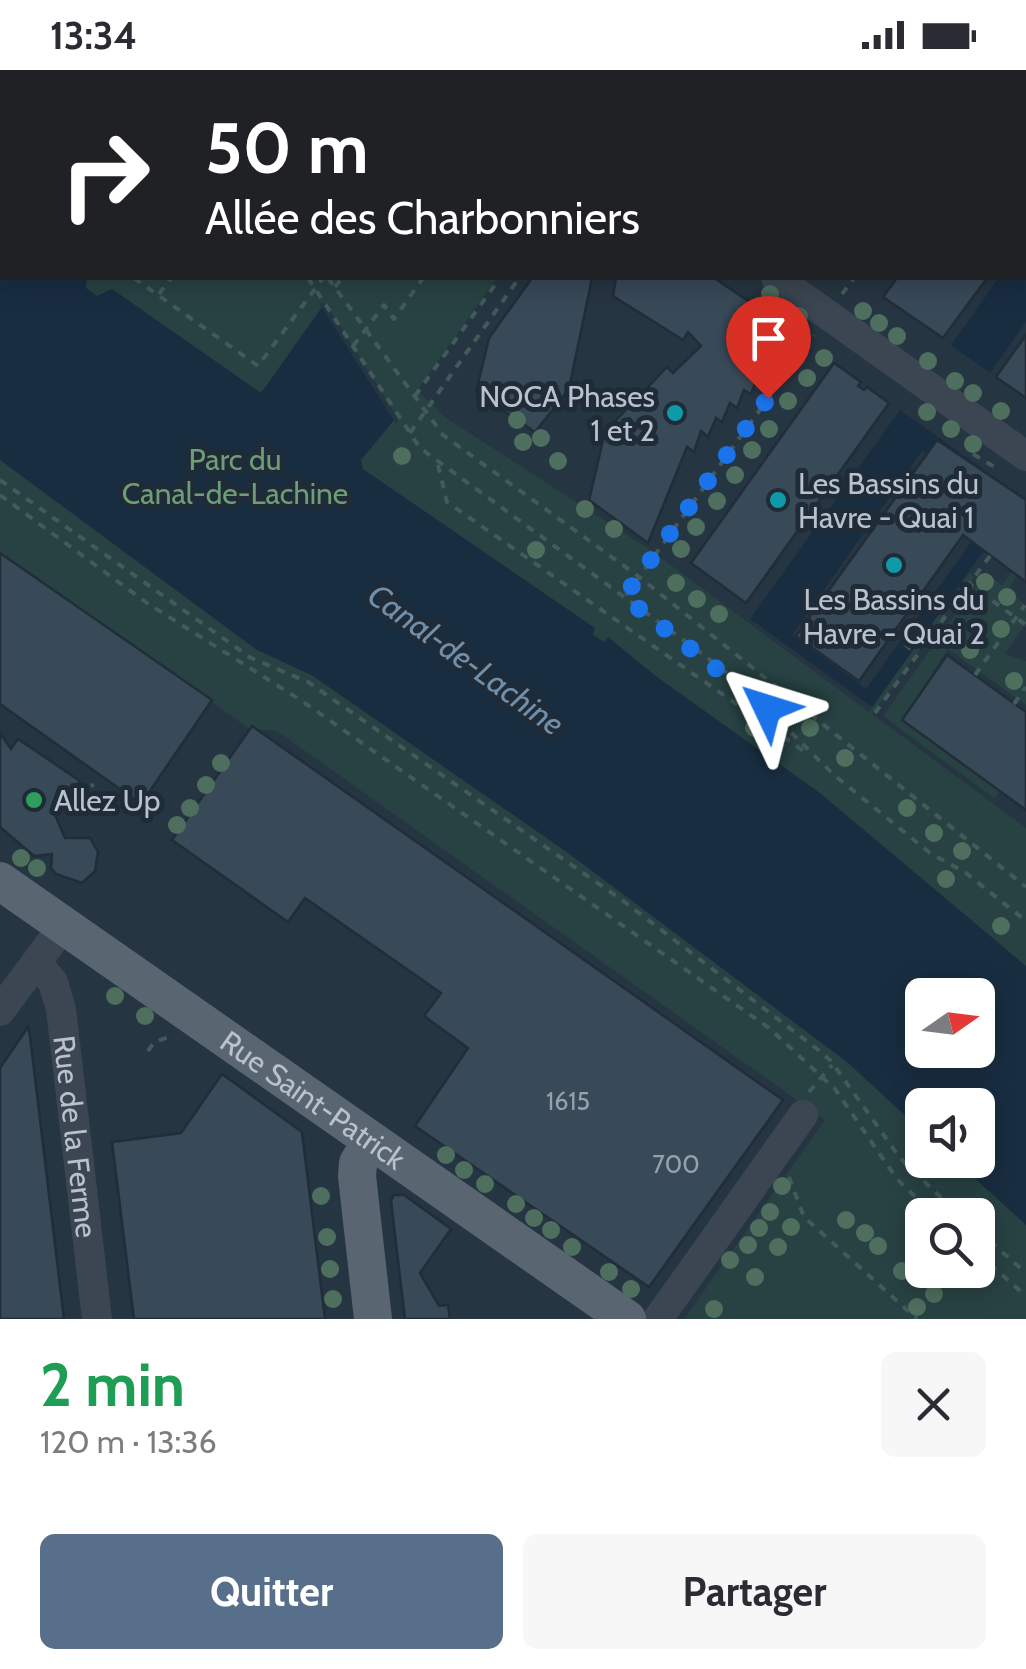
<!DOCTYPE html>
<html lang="fr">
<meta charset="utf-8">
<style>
body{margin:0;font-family:Cabin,sans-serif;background:#f7f7f7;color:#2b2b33;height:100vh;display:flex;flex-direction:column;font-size:38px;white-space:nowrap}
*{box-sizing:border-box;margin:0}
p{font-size:32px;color:#7c7c81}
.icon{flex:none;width:55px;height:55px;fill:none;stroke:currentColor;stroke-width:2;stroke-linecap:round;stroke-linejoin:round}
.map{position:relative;height:1249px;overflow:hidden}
.sheet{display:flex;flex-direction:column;background:#fff;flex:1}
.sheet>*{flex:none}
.hud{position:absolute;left:0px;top:0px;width:1028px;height:210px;box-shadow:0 5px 25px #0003;background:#202124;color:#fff;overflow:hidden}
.needle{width:65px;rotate:76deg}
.fabs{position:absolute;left:905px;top:908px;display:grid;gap:20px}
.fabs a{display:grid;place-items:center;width:90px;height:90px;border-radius:15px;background:#fff;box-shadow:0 5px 25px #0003;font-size:50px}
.pin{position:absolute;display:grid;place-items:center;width:85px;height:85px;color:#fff;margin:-102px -42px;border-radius:50% 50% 50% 0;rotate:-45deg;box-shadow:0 0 10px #0007}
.pin .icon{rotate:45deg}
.me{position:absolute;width:110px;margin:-55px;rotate:311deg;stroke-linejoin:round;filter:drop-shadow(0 0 8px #0008)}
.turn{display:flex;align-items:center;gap:35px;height:210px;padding:0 40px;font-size:45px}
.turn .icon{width:130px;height:130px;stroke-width:2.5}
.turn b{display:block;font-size:70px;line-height:85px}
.round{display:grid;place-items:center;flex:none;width:105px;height:105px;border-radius:15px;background:#f7f7f7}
.summary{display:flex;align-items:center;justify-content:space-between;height:170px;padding:0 40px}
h1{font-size:60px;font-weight:700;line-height:75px;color:#1e9e55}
.button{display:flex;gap:20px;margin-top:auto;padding:20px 40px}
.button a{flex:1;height:115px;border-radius:15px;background:#586f8c;color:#fff;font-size:40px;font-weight:700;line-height:115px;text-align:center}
.button a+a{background:#f7f7f7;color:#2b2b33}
.status{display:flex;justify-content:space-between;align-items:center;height:70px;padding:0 50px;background:#fff;direction:ltr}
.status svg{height:28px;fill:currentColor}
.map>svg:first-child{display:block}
.green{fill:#284243;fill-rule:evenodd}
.water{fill:#192d41;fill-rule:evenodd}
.pier{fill:#263542}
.building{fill:#384958;stroke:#212d39;stroke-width:2.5}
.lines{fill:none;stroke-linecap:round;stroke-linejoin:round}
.path{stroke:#425b5a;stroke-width:4;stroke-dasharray:8 8;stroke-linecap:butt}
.minor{stroke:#3b4652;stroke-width:30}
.major{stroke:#596672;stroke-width:38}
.tree{fill:#4e6e5e}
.route{stroke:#1a73e8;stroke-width:18;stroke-dasharray:0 32.4}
.culture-dot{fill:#0f9aa8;stroke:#1f2b37;stroke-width:4}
.leisure-dot{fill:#2e9e5b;stroke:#1f2b37;stroke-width:4}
.labels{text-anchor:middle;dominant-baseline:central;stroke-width:10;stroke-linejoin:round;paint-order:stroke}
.number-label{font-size:25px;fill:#96a1ad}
.poi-label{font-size:30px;fill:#b8c1cc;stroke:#1f2b37;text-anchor:start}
.park-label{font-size:30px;fill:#6f9d75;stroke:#1f2b37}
.street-label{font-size:30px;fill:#b8c1cc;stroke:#1f2b37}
.water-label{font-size:32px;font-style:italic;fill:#718faa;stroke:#1f2b37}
</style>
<div class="status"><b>13:34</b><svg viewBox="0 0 49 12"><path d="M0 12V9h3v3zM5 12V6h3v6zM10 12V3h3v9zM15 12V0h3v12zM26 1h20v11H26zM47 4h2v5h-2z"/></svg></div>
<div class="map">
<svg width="1026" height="1249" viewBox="0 0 1026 1249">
<rect width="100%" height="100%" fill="#263542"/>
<g class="green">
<path d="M0,0H156L2,2V208H497L417,320L446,348L649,479L869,642L969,503L974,507L872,644L1026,758V1249H684L825,1050L277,661L250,659L0,483ZM922,925H978V980H922ZM922,1035H978V1090H922ZM922,1145H978V1200H922Z"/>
<polygon points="1012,501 1017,505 1008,519 1026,536 1026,553 1005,584 1026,591 1026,635 948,579 902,650 1000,721 994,728 883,646 985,503 1002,515"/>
</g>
<g class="water">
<path d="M0,0L20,2H2V208H87L86,218L97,226L112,219L261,323L322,237L394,350L361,390L363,399L595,558L593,565L604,572L608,567L657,607L820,723L1026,896V1155L955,1090H978V1035H922V1061L847,992L568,783L313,606L257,580L0,390ZM922,925H978V980H922Z"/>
<polygon points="1026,170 1026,252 990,303 951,275 999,208 1025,208"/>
<path d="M900,340L1022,427L872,637L750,549ZM937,370L1007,422L866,619L792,565L922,381L927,384Z"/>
</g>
<polygon class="pier" points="319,233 326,234 398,348 397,355"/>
<g class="building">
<polygon points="188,0 283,0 186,2"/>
<polygon points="309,0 434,0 437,2 312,2"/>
<polygon points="809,0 925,0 928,2 807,2"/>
<polygon points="532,208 592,208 569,319 535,362 476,322 489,268"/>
<polygon points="616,208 714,208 787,257 764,310 758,306 751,324 744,320 737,338 730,333 722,352 716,348 708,367 701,361 694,382 687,377 648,473 589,430 605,362 667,297 673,303 701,276 688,262 683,270 613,226"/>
<polygon points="897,208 987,208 943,268 883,227"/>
<polygon points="1026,265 1026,328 996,307"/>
<polygon points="834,293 861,312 858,316 864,320 867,317 889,333 746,533 691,493"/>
<polygon points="937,370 1026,430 1026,512 963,465 859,611 796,566"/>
<polygon points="0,483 212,630 141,734 0,634"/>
<polygon points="947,585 1026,642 1026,740 902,650"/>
<polygon points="252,656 783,1030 649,1217 415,1056 468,978 424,946 441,923 305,828 288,852 172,770"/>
<polygon points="0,663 11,679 18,669 80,711 55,745 65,768 90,768 98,782 95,801 82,813 56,804 51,798 52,784 34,786 0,757"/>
<polygon points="28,957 30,966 64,1249 0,1249 0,998"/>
<polygon points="222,1004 302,1062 325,1249 134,1249 112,1072 181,1063"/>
<polygon points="394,1125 404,1125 451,1159 420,1203 439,1236 448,1235 450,1249 405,1249 391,1131"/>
</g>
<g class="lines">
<g class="path">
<polyline points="24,0 28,2"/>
<polyline points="52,0 55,2"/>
<polyline points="98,2 100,0"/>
<polyline points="164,2 166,0"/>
<polyline points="566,2 568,0"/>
<polyline points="667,2 669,0"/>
<polyline points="1003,2 1005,0"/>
<polyline points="134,208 258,296 323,208"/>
<polyline points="308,208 420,378 701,583 746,618 834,705 930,783 966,803 1026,851"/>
<polyline points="328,208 443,365 638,506 1026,817"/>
<polyline points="335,217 342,208"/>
<polyline points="159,224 171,208"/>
<polyline points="842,224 854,208"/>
<polyline points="353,276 384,235 394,249 423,208"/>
<polyline points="415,326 500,208"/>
<polyline points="410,363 519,208"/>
<polyline points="973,384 998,399"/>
<polyline points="438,395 447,432 808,684"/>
<polyline points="0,410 251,588 308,612 622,830 817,979 831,991 900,1088 959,1145"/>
<polyline points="0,425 147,533 302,631 769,958 835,1019 897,1109 934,1145"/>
<polyline points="990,486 969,514 1026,555"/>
<polyline points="626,525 814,265"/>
<polyline points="892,564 916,583"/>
<polyline points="975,605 1025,535"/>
<polyline points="1014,634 1026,617"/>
<polyline points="875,643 969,514"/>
<polyline points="75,719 94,715"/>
<polyline points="148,981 154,972 172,966"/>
<polyline points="809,1022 832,995"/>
<polyline points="789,1107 804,1147 917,1249"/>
<polyline points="978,1161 1026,1203"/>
<polyline points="978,1184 1026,1226"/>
</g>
<g class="minor">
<polyline points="487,0 491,2"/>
<polyline points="776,208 1026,386"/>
<path id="s1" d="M36,893L53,912L61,939L97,1249"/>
<polyline points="0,941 64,855"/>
<polyline points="658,1249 803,1045"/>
</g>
<g class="major">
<path id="s2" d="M0,811L627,1249"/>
<polyline points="371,1072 358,1093 357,1106 373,1249"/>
</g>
</g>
<g class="tree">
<circle cx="770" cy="224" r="9"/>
<circle cx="863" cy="241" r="9"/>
<circle cx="799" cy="246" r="9"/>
<circle cx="879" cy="253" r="9"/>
<circle cx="897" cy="266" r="9"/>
<circle cx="824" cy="288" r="9"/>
<circle cx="928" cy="291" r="9"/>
<circle cx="807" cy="308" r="9"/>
<circle cx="955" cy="311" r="9"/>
<circle cx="973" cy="323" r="9"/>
<circle cx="492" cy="324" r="9"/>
<circle cx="788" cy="331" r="9"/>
<circle cx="1001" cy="341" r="9"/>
<circle cx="927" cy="342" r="9"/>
<circle cx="517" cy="350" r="9"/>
<circle cx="769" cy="359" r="9"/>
<circle cx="951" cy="359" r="9"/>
<circle cx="541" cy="368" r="9"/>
<circle cx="523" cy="372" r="9"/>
<circle cx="973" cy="374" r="9"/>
<circle cx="752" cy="380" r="9"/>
<circle cx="402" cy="386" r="9"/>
<circle cx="558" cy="391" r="9"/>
<circle cx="735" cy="405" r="9"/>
<circle cx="717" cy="431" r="9"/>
<circle cx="585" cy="439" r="9"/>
<circle cx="696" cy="457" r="9"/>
<circle cx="614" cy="459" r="9"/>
<circle cx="681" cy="479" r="9"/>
<circle cx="536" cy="480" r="9"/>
<circle cx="985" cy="512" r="9"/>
<circle cx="676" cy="513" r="9"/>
<circle cx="1007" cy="527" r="9"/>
<circle cx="697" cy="529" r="9"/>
<circle cx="967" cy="534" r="9"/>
<circle cx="719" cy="544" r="9"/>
<circle cx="1001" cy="559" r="9"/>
<circle cx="970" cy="580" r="9"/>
<circle cx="1014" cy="611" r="9"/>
<circle cx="754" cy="658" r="9"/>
<circle cx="810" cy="658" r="9"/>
<circle cx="845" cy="688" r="9"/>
<circle cx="221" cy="693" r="9"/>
<circle cx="206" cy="715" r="9"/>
<circle cx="190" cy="738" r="9"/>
<circle cx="907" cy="738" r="9"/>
<circle cx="177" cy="755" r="9"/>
<circle cx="934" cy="763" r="9"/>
<circle cx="962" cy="781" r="9"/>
<circle cx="21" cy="788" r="9"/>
<circle cx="37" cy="798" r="9"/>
<circle cx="946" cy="809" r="9"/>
<circle cx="1001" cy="856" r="9"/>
<circle cx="115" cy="926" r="9"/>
<circle cx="145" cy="946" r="9"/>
<circle cx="446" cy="1085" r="9"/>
<circle cx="464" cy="1100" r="9"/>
<circle cx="485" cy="1114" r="9"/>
<circle cx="782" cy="1116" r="9"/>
<circle cx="321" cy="1126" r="9"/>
<circle cx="516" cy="1134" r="9"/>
<circle cx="770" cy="1142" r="9"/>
<circle cx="534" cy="1148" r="9"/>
<circle cx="846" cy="1150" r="9"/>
<circle cx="791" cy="1157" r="9"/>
<circle cx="759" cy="1158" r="9"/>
<circle cx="551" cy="1160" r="9"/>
<circle cx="865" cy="1163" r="9"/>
<circle cx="327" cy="1167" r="9"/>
<circle cx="748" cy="1175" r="9"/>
<circle cx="878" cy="1176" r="9"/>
<circle cx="572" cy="1177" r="9"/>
<circle cx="778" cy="1177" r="9"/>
<circle cx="730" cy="1190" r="9"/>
<circle cx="330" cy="1199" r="9"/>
<circle cx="902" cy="1201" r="9"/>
<circle cx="609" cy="1202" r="9"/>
<circle cx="755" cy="1207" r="9"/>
<circle cx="631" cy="1219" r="9"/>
<circle cx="934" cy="1224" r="9"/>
<circle cx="333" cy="1229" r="9"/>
<circle cx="917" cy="1237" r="9"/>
<circle cx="714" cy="1239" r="9"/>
</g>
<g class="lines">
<polyline class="route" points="767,638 624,527 768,328"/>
</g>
<g class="culture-dot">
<circle cx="675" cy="343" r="10"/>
<circle cx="778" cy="430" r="10"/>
<circle cx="894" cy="495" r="10"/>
</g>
<circle class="leisure-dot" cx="34" cy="730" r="10"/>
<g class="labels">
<g class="number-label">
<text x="568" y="1031">1615</text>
<text x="676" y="1094">700</text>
</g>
<g class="poi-label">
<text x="655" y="326" text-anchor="end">NOCA Phases<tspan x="655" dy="34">1 et 2</tspan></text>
<text x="798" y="413">Les Bassins du<tspan x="798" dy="34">Havre - Quai 1</tspan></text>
<text x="894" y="529" text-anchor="middle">Les Bassins du<tspan x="894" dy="34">Havre - Quai 2</tspan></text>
<text x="54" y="730">Allez Up</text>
</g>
<g class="park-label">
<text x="235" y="389">Parc du<tspan x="235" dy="34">Canal-de-Lachine</tspan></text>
</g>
<g class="street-label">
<text stroke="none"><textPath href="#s2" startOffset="382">Rue Saint-Patrick</textPath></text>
<text stroke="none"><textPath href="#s1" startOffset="182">Rue de la Ferme</textPath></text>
</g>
<g class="water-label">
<text transform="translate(466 589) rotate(36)">Canal-de-Lachine</text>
</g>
</g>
</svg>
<div class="fabs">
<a><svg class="needle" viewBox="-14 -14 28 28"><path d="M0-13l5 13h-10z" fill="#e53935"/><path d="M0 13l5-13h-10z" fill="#7c7c81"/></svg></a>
<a><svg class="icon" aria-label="sound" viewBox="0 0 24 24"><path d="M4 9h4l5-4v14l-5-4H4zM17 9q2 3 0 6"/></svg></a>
<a><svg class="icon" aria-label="search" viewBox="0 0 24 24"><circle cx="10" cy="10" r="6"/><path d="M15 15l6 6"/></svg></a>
</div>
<div class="pin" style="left:768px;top:328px;background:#d93025"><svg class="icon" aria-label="arrive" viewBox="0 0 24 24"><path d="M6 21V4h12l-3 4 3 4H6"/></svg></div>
<svg class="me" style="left:767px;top:638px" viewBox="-20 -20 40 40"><path d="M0-17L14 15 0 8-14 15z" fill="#1a73e8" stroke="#fff" stroke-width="4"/></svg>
<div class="hud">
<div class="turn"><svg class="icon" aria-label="right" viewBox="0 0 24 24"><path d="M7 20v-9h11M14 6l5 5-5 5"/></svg><div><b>50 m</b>Allée des Charbonniers</div></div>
</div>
</div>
<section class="sheet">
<div class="summary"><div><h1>2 min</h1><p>120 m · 13:36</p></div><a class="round"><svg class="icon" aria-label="close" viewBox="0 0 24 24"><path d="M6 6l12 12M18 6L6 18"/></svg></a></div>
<div class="button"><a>Quitter</a><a>Partager</a></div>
</section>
